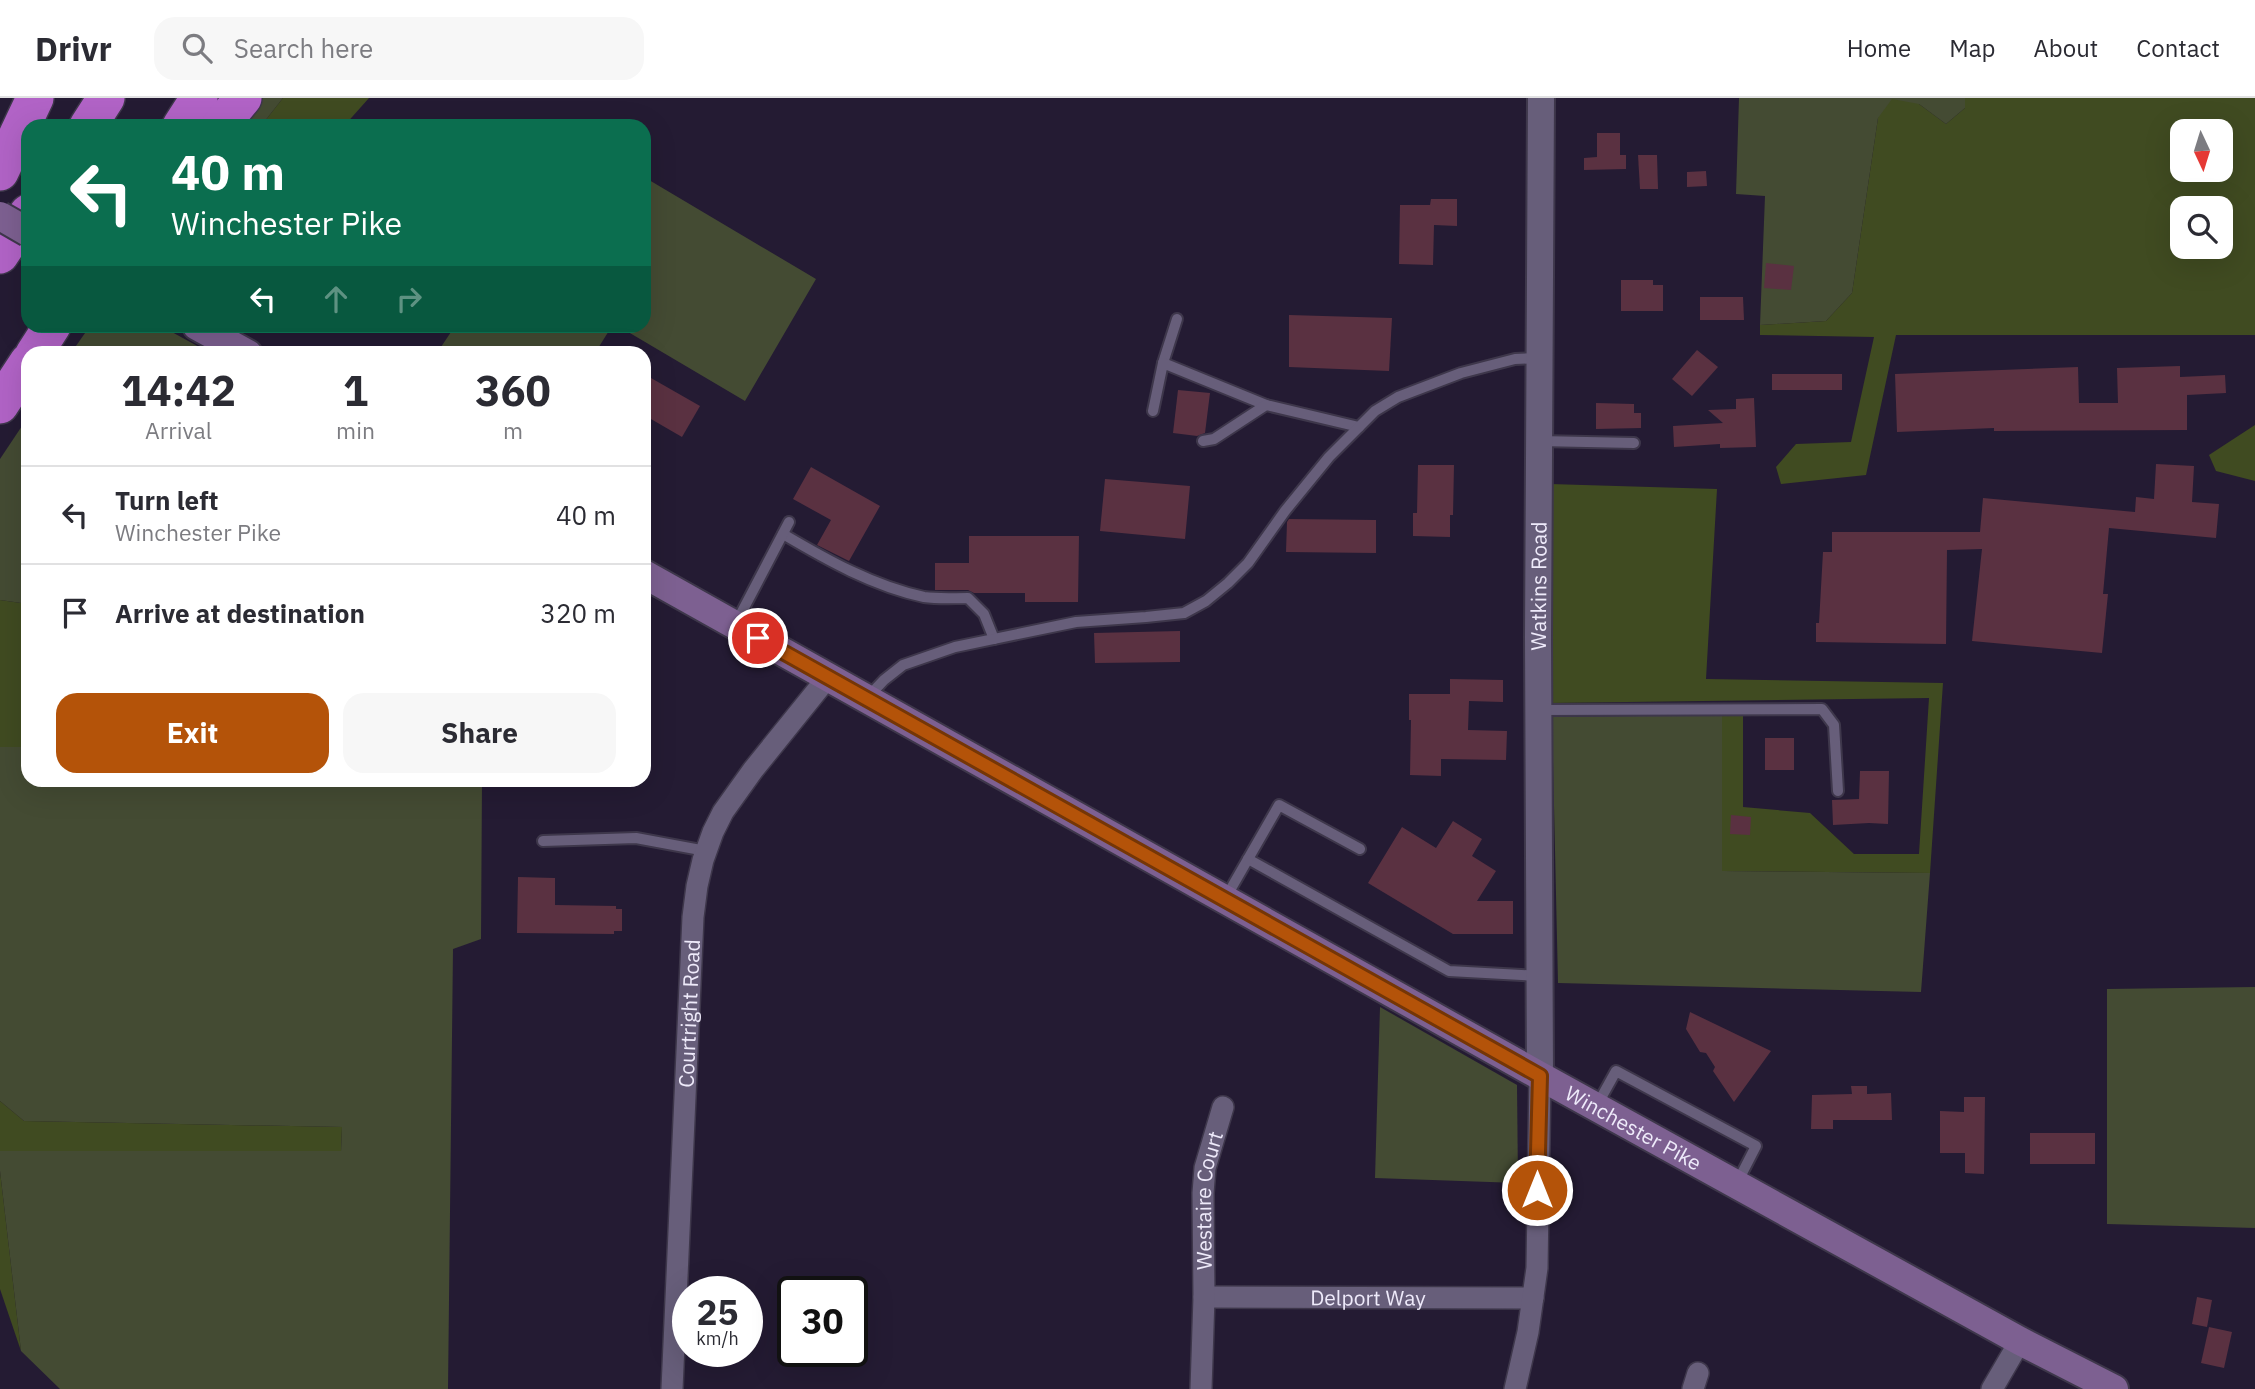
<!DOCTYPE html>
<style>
body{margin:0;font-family:"IBM Plex Sans",sans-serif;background:#f7f7f7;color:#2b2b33;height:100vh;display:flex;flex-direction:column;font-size:26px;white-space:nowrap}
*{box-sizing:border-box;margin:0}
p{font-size:23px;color:#7c7c81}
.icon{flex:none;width:38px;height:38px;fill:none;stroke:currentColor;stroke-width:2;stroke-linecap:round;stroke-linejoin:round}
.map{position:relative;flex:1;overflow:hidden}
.panel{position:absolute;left:21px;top:248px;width:630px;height:441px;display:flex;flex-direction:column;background:#fff;border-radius:21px;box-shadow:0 7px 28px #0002}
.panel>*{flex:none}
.guide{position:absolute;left:21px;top:21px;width:630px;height:214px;border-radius:21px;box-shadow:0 7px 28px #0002;background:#0b6e4f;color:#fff;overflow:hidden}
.needle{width:46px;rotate:176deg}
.buttons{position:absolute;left:2170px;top:21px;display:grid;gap:14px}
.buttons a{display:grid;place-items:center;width:63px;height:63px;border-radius:14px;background:#fff;box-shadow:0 7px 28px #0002;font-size:35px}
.speed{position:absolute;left:672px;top:1178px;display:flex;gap:14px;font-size:35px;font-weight:700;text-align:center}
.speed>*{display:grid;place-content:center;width:91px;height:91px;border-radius:50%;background:#fff;box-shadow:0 7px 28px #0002;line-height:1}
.speed small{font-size:18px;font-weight:400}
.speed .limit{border:4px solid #111;border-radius:10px;background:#fff;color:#111}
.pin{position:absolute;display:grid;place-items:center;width:60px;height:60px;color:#fff;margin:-30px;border:4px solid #fff;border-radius:50%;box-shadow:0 2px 7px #0007}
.me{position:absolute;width:77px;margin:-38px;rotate:0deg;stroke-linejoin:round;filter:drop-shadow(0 0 5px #0008)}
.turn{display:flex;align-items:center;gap:24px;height:147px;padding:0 35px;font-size:32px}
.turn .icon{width:91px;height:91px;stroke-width:2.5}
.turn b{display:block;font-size:49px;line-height:60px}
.lanes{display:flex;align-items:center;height:66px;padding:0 35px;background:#0003;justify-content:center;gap:35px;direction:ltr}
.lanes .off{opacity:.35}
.eta{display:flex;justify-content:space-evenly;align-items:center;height:119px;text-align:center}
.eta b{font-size:42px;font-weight:800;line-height:49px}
.action{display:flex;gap:14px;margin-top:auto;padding:14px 35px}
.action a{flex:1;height:80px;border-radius:21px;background:#b45309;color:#fff;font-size:28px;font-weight:800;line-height:80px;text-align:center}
.action a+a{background:#f7f7f7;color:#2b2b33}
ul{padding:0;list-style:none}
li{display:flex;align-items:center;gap:21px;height:98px;padding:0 35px;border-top:2px solid #e1e1e2}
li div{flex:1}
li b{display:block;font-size:26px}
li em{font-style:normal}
header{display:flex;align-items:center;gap:42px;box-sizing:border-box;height:98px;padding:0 35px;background:#fff;border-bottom:2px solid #e1e1e2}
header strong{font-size:33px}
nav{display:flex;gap:38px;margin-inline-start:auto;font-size:24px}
.search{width:490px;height:63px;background:#f7f7f7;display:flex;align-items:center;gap:18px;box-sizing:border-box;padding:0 24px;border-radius:21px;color:#7c7c81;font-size:26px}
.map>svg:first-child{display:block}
.green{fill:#444b33}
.forest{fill:#404b21;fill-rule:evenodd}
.building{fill:#5a3141}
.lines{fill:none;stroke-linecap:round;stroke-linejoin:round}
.service-casing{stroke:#3e374b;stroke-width:14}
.minor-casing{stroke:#3e374b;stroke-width:24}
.tertiary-casing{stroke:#3e374b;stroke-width:30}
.secondary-casing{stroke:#3e374b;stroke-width:32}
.motorway-casing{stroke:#3e374b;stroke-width:40}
.service{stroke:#675e7a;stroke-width:10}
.minor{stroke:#675e7a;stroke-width:21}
.tertiary{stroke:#675e7a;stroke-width:26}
.secondary{stroke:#7d6091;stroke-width:28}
.motorway{stroke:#b163c6;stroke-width:37}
.secondary-bridge-casing{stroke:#3e374b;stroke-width:32;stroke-linecap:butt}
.secondary-bridge{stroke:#7d6091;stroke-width:28}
.route-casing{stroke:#753606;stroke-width:18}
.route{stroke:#b45309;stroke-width:12}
.labels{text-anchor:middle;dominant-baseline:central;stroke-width:7;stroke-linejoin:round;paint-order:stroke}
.street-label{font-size:21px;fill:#eeeafa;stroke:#0c0812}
</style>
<header>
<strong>Drivr</strong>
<div class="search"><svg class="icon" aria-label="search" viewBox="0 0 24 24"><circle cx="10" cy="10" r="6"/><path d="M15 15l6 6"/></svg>Search here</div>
<nav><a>Home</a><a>Map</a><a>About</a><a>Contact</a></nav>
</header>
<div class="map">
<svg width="2255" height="1291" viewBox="0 0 2255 1291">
<rect width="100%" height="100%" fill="#241b33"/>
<g class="green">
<polygon points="259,0 283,0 261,28 237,28"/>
<polygon points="1739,0 1965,0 1965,10 1946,26 1919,6 1878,20 1852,195 1826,223 1760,227 1765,98 1736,96"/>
<polygon points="644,79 816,181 745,303 618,228 644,228"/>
<polygon points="90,228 161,228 210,255 71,255"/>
<polygon points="455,228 612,228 595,255 437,255"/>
<polygon points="28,319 28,506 0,502 0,361"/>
<polygon points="1722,617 1723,773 1930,775 1921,894 1558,885 1552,619"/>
<polygon points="0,649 28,649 28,682 482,683 481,841 453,851 448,1291 60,1291 21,1253 0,1073 0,1053 341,1053 342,1029 24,1023 0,1003"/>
<polygon points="2255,889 2255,1130 2107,1126 2107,891"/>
<polygon points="1380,909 1517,987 1518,1085 1375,1080"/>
</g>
<g class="forest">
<polygon points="283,0 369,0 344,28 261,28"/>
<path d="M1965,0H2255V237H1896L1866,377L1781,386L1776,369L1796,346L1851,344L1874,239L1760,237V227L1826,223L1852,195L1878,20L1892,1L1919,6L1946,26L1965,10ZM2221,33V72H2182V33ZM2221,110V149H2182V110Z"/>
<polygon points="2255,327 2255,383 2216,373 2209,357"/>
<polygon points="1550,386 1717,391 1706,581 1943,585 1930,775 1722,773 1722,617 1743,618 1743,709 1810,715 1854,756 1919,756 1929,600 1552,605"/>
<polygon points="0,502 28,506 28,649 0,649"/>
<polygon points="0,1003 24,1023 342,1029 341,1053 0,1053"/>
<polygon points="0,1073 21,1253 0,1191"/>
</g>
<g class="building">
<polygon points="1597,35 1620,35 1620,57 1626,57 1626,71 1584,72 1584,60 1597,59"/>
<polygon points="1638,57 1657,57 1658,91 1640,91"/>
<polygon points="1706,73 1707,88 1687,89 1687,74"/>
<polygon points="1431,101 1457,101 1457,128 1434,127 1433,167 1399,166 1400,107 1430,107"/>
<polygon points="1766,165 1794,168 1791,192 1764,190"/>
<polygon points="1621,182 1653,182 1653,187 1663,187 1663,213 1621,213"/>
<polygon points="1700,199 1743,199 1744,222 1700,222"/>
<polygon points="1289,217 1392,220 1389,273 1289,269"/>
<polygon points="1697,252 1718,269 1692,298 1672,281"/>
<polygon points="2180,268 2180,279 2225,277 2226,295 2187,297 2187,332 1994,333 1994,330 1897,334 1895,276 2078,269 2079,305 2118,305 2117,270"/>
<polygon points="644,276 700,308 682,339 644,317"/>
<rect x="1772" y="276" width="70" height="16"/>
<polygon points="1178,292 1210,295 1205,335 1197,338 1173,335"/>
<polygon points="1754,300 1756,349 1720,350 1720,346 1674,349 1673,328 1723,325 1708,312 1736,311 1736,301"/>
<polygon points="1596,305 1634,306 1634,315 1641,315 1641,330 1596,331"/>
<polygon points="2156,366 2194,368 2192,404 2219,406 2216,440 2109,430 2103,496 2108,496 2102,555 1972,543 1982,451 1947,452 1946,546 1816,544 1816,525 1819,525 1823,454 1832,454 1832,434 1980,434 1983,400 2135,414 2136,399 2154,401"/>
<polygon points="1418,367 1454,367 1453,417 1450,417 1450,439 1413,438 1413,415 1417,415"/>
<polygon points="811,369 880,408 849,463 817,447 831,422 793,401"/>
<polygon points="1105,381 1190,388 1185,441 1100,433"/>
<polygon points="1289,421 1376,422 1376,455 1286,454 1287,424"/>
<polygon points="969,438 1079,438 1078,504 1025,504 1025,495 974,495 968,492 935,492 935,465 969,465"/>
<polygon points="1180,533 1180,564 1095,565 1094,535"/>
<polygon points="1450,581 1503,582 1503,604 1469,603 1468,632 1507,633 1506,662 1441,661 1441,678 1410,677 1411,622 1409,622 1409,596 1450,596"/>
<rect x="1765" y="640" width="29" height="32"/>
<polygon points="1860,673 1889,673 1888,726 1869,725 1833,727 1832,702 1859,701"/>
<polygon points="1731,717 1751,719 1750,737 1730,736"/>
<polygon points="1453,723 1482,741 1472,758 1496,773 1477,803 1513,803 1513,836 1453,836 1368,785 1402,729 1436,750"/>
<polygon points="518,779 555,780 555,807 616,808 616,811 622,811 622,833 614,833 614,836 517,835"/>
<polygon points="1690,914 1771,953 1734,1004 1713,973 1715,969 1706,955 1700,954 1686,931"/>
<polygon points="1851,988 1867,988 1867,996 1891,995 1892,1022 1833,1022 1833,1031 1811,1031 1812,997 1852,996"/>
<polygon points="1964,999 1985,999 1984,1076 1965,1075 1965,1055 1940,1055 1940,1013 1964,1014"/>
<rect x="2030" y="1035" width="65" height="31"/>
<polygon points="2197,1199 2212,1202 2207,1229 2192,1226"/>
<polygon points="2209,1229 2232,1234 2224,1270 2201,1265"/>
</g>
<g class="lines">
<defs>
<g id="service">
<polyline points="1163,265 1177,221"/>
<polyline points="1153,313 1163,265 1266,307"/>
<polyline points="1203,343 1214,341 1266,307 1359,329"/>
<polyline points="1539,343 1634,345"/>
<path d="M783,436C827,462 873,488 924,499C938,501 953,500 968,500L984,516L994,541"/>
<polyline points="735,527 789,424"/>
<polyline points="867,600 884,582 903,567 955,549 1076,524 1146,519 1184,515 1206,503 1228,485 1248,465 1285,413 1329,359 1375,313 1398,299 1461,275 1515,261 1539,260"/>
<polyline points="1539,612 1822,611 1834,627 1838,693"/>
<polyline points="543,743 636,740 706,753"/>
<polyline points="1248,761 1449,873 1540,878"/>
<polyline points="1225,801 1279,707 1360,751"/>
<polyline points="1596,1009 1616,973 1756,1048 1737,1085"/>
</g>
<g id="minor">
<path id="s1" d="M1204,1199L1533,1200"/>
<path id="s2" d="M672,1291L693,819L697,788L703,762L713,734L723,714L753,672L828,579"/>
<path id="s3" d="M1201,1291L1204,1199L1203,1095L1205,1070L1223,1009"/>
<polyline points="1515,1291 1528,1234 1537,1170 1540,978"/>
<polyline points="1693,1291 1698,1275"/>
<polyline points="1992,1291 2020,1243"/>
</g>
<g id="tertiary">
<path id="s4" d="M1540,978L1538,539L1541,0"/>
</g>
<g id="secondary">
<polyline points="197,228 248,256"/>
<path id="s5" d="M644,476L1540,978L2020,1243L2114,1291"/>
</g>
<g id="motorway">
<polyline points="88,28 106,0"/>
<polyline points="181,28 199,0"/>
<polyline points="220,28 243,0"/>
<polyline points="0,74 35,0"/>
<polyline points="0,157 28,115"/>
<polyline points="34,256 52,228"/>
<polyline points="0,307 28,264"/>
</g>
</defs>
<use href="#service" class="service-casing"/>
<use href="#minor" class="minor-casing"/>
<use href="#tertiary" class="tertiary-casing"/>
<use href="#secondary" class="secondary-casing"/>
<use href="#motorway" class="motorway-casing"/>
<use href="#service" class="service"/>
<use href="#minor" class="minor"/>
<use href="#tertiary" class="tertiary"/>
<use href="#secondary" class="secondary"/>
<use href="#motorway" class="motorway"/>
<defs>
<polyline id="secondary-bridge" points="0,118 28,134"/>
</defs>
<use href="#secondary-bridge" class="secondary-bridge-casing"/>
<use href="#secondary-bridge" class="secondary-bridge"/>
</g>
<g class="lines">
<defs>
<polyline id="route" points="758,540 1540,978 1537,1092"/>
</defs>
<use href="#route" class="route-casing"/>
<use href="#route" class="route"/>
</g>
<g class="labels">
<g class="street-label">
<text stroke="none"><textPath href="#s4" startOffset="490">Watkins Road</textPath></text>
<text stroke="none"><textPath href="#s2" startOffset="376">Courtright Road</textPath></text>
<text stroke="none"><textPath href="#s5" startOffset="1134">Winchester Pike</textPath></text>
<text stroke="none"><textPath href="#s3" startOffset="189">Westaire Court</textPath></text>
<text stroke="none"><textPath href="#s1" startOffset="164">Delport Way</textPath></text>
</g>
</g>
</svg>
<div class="buttons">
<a><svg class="needle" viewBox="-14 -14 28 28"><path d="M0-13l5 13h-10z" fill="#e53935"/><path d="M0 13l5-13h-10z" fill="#7c7c81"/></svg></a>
<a><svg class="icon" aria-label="search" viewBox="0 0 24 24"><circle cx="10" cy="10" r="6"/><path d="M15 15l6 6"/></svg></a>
</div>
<div class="speed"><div>25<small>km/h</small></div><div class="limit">30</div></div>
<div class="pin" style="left:758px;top:540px;background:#d93025"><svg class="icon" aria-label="arrive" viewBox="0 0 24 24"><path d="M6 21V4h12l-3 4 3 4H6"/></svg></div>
<svg class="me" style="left:1537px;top:1092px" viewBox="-20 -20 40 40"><circle r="17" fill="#b45309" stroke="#fff" stroke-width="3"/><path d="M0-11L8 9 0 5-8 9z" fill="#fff"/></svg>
<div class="guide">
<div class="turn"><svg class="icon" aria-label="left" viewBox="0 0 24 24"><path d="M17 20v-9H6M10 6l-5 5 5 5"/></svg><div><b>40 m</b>Winchester Pike</div></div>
<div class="lanes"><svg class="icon" aria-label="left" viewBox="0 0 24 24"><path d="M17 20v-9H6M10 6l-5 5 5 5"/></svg><svg class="icon off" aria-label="ahead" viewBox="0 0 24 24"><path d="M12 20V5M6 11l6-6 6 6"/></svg><svg class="icon off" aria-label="right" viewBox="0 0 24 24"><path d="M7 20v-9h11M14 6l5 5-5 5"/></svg></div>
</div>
<section class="panel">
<div class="eta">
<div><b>14:42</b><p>Arrival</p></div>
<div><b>1</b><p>min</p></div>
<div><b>360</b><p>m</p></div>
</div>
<ul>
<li><svg class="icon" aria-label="left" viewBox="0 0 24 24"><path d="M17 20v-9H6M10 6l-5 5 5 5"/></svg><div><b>Turn left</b><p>Winchester Pike</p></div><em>40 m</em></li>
<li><svg class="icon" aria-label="arrive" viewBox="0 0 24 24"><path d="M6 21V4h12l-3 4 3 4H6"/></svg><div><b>Arrive at destination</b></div><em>320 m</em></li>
</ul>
<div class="action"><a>Exit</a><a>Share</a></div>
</section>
</div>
